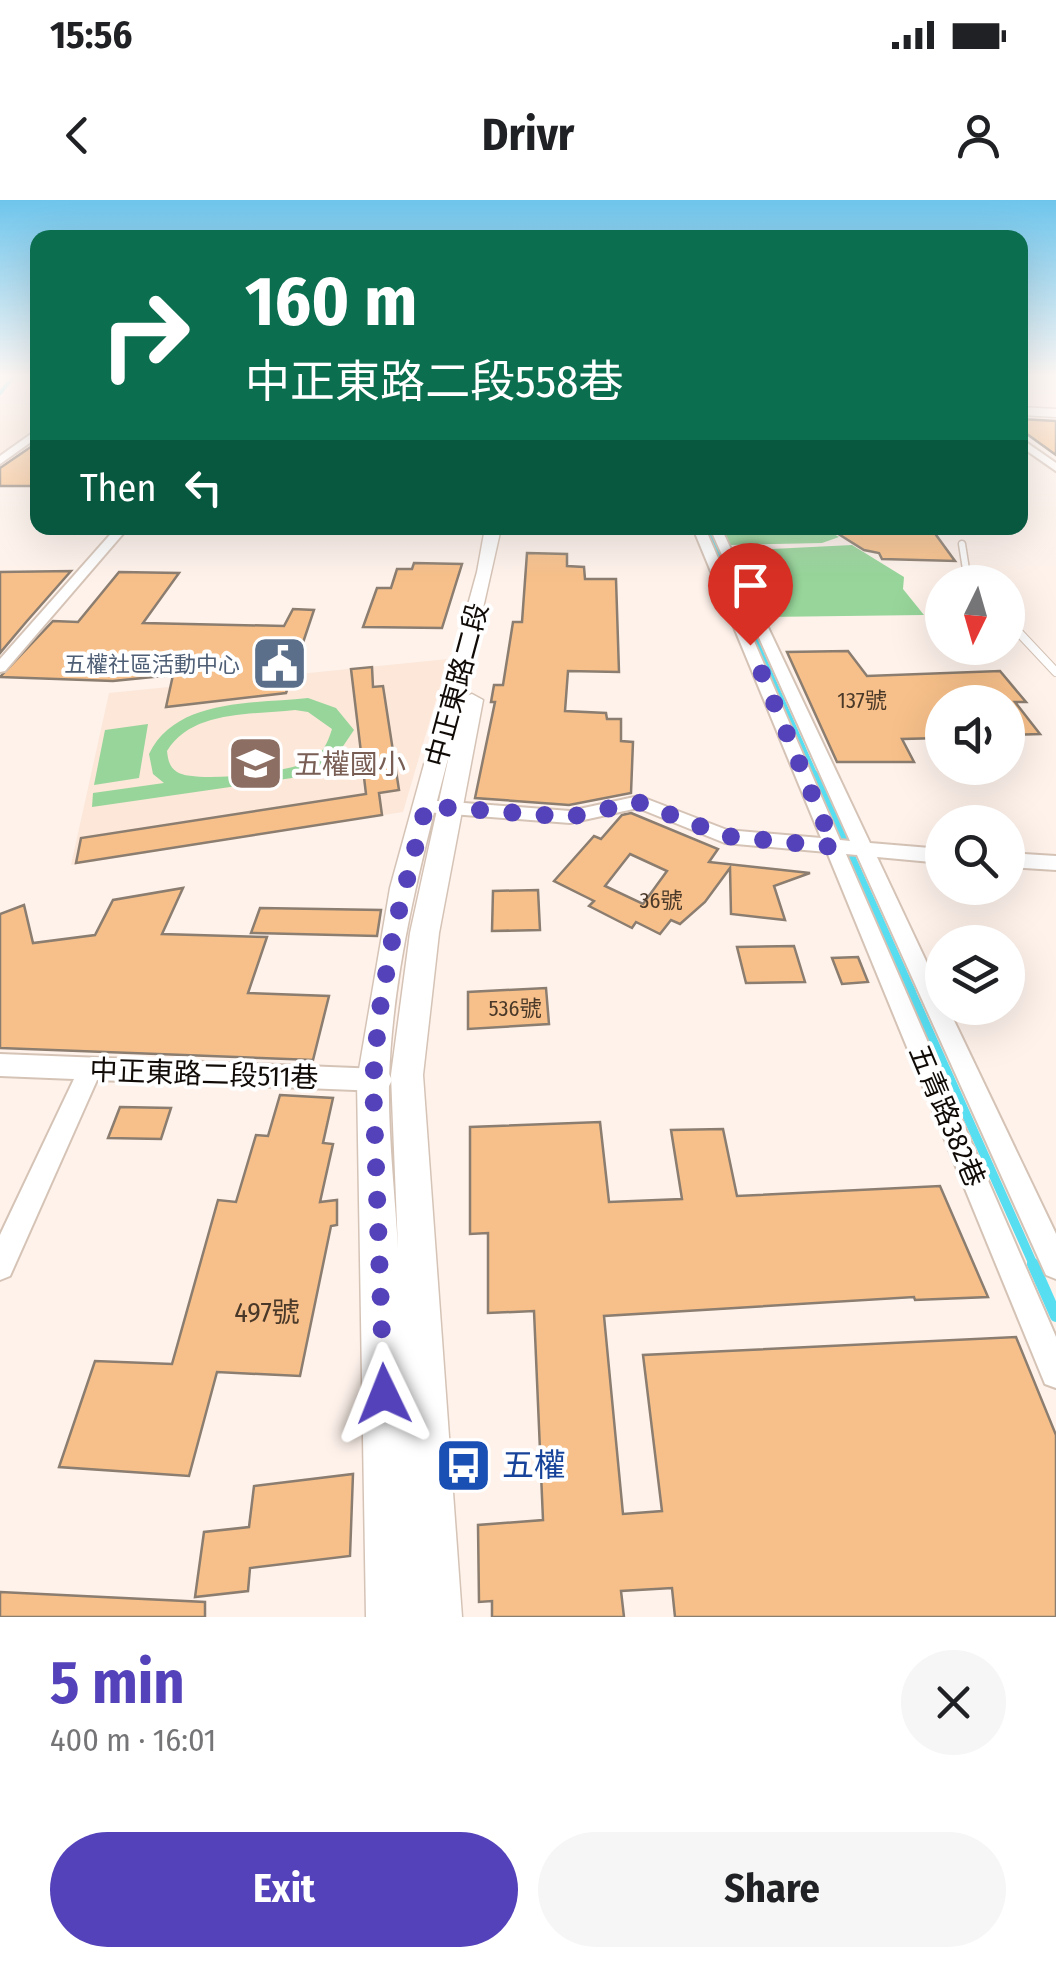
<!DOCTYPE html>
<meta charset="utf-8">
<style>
body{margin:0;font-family:"Fira Sans Condensed","Noto Sans TC",sans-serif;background:#f6f6f6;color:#202124;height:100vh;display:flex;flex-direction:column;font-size:38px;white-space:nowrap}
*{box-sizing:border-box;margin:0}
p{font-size:32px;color:#757577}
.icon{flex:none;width:55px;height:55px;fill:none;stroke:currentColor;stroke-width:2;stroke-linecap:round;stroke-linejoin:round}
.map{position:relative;height:1417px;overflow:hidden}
.sheet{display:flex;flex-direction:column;background:#fff;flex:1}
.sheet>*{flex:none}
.hud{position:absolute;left:30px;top:30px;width:998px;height:305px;border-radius:20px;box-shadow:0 10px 40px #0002;background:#0b6e4f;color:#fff;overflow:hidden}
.needle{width:65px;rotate:185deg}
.fabs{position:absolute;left:925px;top:365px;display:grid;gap:20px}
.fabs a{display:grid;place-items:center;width:100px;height:100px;border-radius:50%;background:#fff;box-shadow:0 10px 40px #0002;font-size:50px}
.pin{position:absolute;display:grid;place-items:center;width:85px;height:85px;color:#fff;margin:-102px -42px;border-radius:50% 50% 50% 0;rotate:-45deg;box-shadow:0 0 10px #0007}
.pin .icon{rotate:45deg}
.me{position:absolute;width:110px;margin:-55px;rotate:358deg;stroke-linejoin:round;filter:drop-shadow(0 0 8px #0008)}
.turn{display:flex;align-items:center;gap:35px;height:210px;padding:0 50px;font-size:45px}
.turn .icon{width:130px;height:130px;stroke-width:2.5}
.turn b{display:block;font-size:70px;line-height:85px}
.then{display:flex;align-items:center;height:95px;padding:0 50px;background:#0003;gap:20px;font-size:38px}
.round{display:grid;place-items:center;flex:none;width:105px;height:105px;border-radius:52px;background:#f6f6f6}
.overview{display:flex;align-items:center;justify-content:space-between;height:170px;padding:0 50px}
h1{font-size:60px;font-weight:700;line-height:75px;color:#5442ba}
.primary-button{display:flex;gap:20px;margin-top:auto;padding:20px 50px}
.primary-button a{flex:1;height:115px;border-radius:60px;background:#5442ba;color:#fff;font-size:40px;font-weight:700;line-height:115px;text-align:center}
.primary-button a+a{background:#f6f6f6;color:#202124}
.status{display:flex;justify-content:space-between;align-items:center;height:70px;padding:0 50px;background:#fff;direction:ltr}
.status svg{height:28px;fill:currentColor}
header{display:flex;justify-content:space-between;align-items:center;height:130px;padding:0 50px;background:#fff;font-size:45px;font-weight:700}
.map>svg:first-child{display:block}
.built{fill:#fce7d9}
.green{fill:#97d59a;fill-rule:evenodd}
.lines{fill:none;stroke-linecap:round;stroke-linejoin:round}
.stream-far5{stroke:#58def1;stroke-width:4}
.stream-far4{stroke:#58def1;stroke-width:5}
.stream-far3{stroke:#58def1;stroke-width:6}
.stream-far2{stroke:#58def1;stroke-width:8}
.stream-far1{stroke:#58def1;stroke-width:9}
.stream{stroke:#58def1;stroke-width:12}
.building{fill:#f7c08a;stroke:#8b7d6f;stroke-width:2.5;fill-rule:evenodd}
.lane-far1-casing{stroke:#d5c3b6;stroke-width:9}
.lane-casing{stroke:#d5c3b6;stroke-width:10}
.street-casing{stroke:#d5c3b6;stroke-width:4}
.secondary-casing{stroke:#d5c3b6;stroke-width:3}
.lane-far1{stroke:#fff;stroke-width:6}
.lane{stroke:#fff;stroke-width:8}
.street{fill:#fff;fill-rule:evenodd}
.secondary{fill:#fff;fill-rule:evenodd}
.route{stroke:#5442ba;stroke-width:18;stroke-dasharray:0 32.4}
.labels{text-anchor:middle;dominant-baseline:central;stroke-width:8;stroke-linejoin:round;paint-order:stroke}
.far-service-label{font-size:22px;fill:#4e5e75;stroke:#fff;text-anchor:end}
.number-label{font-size:22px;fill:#4a3828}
.street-label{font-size:28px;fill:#110b07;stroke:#fff}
.education-label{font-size:28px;fill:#785e54;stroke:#fff;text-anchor:start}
.near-number-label{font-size:28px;fill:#4a3828}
.near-transit-label{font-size:32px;fill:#164399;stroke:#fff;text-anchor:start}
</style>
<div class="status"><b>15:56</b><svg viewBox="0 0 49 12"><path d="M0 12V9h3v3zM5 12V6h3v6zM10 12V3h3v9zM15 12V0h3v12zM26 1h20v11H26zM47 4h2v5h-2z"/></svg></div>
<header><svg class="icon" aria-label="back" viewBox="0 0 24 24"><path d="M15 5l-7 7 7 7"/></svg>Drivr<svg class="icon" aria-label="person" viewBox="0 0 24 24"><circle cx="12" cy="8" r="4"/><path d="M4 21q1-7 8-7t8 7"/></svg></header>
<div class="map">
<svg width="1056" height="1417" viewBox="0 0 1056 1417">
<rect width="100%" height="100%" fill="#fef2eb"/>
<g class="built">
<polygon points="19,177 37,177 37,226 0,254 0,194"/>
<polygon points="448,459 403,612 71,665 109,493"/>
</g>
<g class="green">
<polygon points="720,328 823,328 839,337 822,343 729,345"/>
<polygon points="852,345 904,377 903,389 924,415 765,417 733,351"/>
<path d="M308,498L336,508L354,530L333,561L357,558L354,569L92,607L93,593L164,583L153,574L149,554C176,498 254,504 308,498ZM295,510L308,512L332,529C328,542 323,554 310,561C291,572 196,584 177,572C169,567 168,559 167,551C192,510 252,515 295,510Z"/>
<polygon points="148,524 139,578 94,585 105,530"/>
</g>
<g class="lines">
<polyline class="stream-far5" points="0,193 13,177"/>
<polyline class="stream-far4" points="706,328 741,407"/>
<polyline class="stream-far3" points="744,415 816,578"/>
<g class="stream-far2">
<polyline points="815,575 844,640"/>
<polyline points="851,656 912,792"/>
</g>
<polyline class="stream-far1" points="910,789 1034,1066"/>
<polyline class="stream" points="1033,1064 1056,1116"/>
</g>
<g class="building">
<polygon points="1020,219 1056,221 1056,255 1020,229"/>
<polygon points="38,242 38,286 0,286 0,268"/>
<polygon points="910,328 931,328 955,361 882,359 879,353 864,350 832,330 887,333 912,332"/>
<polygon points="527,353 567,354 567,366 584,367 585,379 616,379 619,472 568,471 565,511 606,513 607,519 621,519 621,541 633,542 631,593 569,605 475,598 495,502 491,502 494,485 503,485 513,422 522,422"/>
<polygon points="414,363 462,364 442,428 363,427 377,388 391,388 397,369 412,369"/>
<polygon points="71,371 27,421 0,453 0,372"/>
<polygon points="119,372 179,373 143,423 284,426 293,409 314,410 286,493 166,507 173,475 113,481 0,477 53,421 78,422"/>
<polygon points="848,451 867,476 1000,471 1026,502 1015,502 1040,534 1008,535 1008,502 942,502 942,538 902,539 914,562 837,562 787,452"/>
<polygon points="372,467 373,487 383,486 399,590 379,593 382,615 76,663 81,638 366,594 351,469"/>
<path d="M631,613L718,649L709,662L810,673L774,686L785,720L731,714L730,668L705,702L680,724L671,720L660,734L636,722L632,728L589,706L594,701L554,681L594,636L601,639L622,615ZM630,654L667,671L643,704L605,686Z"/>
<polygon points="183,688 162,734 267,737 248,793 329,796 313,860 0,848 0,714 24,705 33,743 95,735 113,700"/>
<polygon points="538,690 540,730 492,731 493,691"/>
<polygon points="260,708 381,710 377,736 251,733"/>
<polygon points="794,746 805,782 746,783 737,747"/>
<polygon points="858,757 868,782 842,784 832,758"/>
<polygon points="546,788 549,824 468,829 468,792"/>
<polygon points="280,895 333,898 323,943 333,944 320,1002 337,1000 337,1025 331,1026 300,1176 217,1172 189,1276 59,1267 95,1161 172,1164 218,1000 236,1002 256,935 268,936"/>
<polygon points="120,907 171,908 161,939 108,938"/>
<polygon points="600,922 609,1002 682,999 671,930 723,929 737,996 940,986 988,1097 915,1100 914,1097 604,1116 623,1314 662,1311 643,1155 1016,1137 1056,1235 1056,1417 675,1417 672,1388 621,1391 624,1417 492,1417 492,1401 479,1402 478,1325 543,1320 534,1111 488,1113 488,1033 470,1034 470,927"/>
<polygon points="353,1274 350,1356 250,1368 248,1391 195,1397 204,1332 249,1327 254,1286"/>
<polygon points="0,1392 205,1402 205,1417 0,1417"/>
</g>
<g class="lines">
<defs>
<polyline id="lane-far1" points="962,344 968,382"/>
<polyline id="lane" points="1008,421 1056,472"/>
<g id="street">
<polygon points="38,229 38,237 0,264 0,256"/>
<polygon points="1020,238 1056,263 1056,271 1020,246"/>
<polygon points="116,328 128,328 5,471 0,472 0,459"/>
<polygon points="693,328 705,328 840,640 850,641 710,328 721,328 870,643 942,649 942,663 877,657 942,795 942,808 948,808 1056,1034 1056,1079 1046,1075 857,655 846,654 1056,1137 1056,1188 1045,1184 827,652 725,643 638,608 570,623 425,612 416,606 425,600 570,611 639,596 727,630 821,638"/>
<polygon points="1008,653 1056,656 1056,670 1008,667"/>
<polygon points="0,854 380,869 388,872 392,880 388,888 380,891 97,880 10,1076 0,1080 0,1035 74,879 0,876"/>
</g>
<g id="secondary">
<polygon points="1020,207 1056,209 1056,217 1020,215"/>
<path d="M485,328H501L463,497L472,494L483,500L439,733L423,875L462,1417H366L357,881L390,688L477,372ZM450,551L410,733L391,875L398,1049C395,994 388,937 389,881C392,771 422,657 450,551Z"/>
</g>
</defs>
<use href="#lane-far1" class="lane-far1-casing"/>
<use href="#lane" class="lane-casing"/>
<use href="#street" class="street-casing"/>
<use href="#secondary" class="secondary-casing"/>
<use href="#lane-far1" class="lane-far1"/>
<use href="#lane" class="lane"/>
<use href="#street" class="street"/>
<use href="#secondary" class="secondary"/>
</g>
<linearGradient id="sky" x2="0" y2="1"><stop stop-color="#6ec5ec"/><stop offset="0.47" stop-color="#fff9f6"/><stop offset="1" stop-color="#fff9f6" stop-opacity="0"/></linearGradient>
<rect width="1056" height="376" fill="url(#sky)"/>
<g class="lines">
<polyline class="route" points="384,1194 373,881 379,814 394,730 426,606 570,617 638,602 725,636 834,647 750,445"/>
</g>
<defs>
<symbol id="civic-square" viewBox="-11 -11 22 22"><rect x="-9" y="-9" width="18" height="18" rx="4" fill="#5c6f8a" stroke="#fff"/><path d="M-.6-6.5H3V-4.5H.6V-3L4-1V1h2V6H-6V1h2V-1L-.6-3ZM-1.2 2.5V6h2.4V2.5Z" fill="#fff"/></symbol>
<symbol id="school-square" viewBox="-11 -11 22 22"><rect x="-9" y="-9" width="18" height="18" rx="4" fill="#8d6e63" stroke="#fff"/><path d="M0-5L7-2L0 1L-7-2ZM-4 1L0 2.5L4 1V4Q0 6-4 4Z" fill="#fff"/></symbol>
<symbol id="bus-square" viewBox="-11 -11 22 22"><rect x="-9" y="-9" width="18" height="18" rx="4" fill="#1a4fb4" stroke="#fff"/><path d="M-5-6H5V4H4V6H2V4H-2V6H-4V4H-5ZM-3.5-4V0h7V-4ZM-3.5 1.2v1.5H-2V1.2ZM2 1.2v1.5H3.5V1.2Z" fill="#fff"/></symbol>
</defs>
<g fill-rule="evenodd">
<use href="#civic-square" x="248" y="432" width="63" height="63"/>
<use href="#school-square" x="224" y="532" width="63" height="63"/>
<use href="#bus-square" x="432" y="1234" width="63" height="63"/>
</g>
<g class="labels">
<g class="far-service-label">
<text x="240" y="464">五權社區活動中心</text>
</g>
<g class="number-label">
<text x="862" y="500">137號</text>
<text x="661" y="700">36號</text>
<text x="515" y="808">536號</text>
</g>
<g class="street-label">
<text transform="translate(457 485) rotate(-75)">中正東路二段</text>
<text transform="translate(204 874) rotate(2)">中正東路二段511巷</text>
<text transform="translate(947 916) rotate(67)">五青路382巷</text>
</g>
<g class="education-label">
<text x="294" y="564">五權國小</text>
</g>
<g class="near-number-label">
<text x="267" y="1112">497號</text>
</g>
<g class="near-transit-label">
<text x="502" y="1265">五權</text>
</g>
</g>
</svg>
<div class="fabs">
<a><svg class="needle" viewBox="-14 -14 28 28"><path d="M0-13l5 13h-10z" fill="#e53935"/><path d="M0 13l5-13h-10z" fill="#757577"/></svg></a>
<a><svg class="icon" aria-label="sound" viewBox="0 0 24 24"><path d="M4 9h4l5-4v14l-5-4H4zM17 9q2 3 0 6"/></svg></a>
<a><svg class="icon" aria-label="search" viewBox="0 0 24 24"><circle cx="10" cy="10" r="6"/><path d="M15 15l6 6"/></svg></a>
<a><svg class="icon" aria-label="layers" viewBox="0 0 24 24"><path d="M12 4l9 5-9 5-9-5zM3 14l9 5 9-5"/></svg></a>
</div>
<div class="pin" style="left:750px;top:445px;background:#d93025"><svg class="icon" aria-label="arrive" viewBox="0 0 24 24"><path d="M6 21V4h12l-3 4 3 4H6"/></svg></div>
<svg class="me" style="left:384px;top:1194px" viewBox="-20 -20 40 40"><path d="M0-17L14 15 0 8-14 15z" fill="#5442ba" stroke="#fff" stroke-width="4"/></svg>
<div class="hud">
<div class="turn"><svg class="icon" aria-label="right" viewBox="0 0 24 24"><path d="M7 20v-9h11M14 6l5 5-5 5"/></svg><div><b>160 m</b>中正東路二段558巷</div></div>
<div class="then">Then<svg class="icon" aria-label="left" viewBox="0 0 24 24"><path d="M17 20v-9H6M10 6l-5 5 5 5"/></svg></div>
</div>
</div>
<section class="sheet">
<div class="overview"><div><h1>5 min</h1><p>400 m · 16:01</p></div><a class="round"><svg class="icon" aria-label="close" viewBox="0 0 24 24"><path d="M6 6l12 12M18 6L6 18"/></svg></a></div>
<div class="primary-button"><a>Exit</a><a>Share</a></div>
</section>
